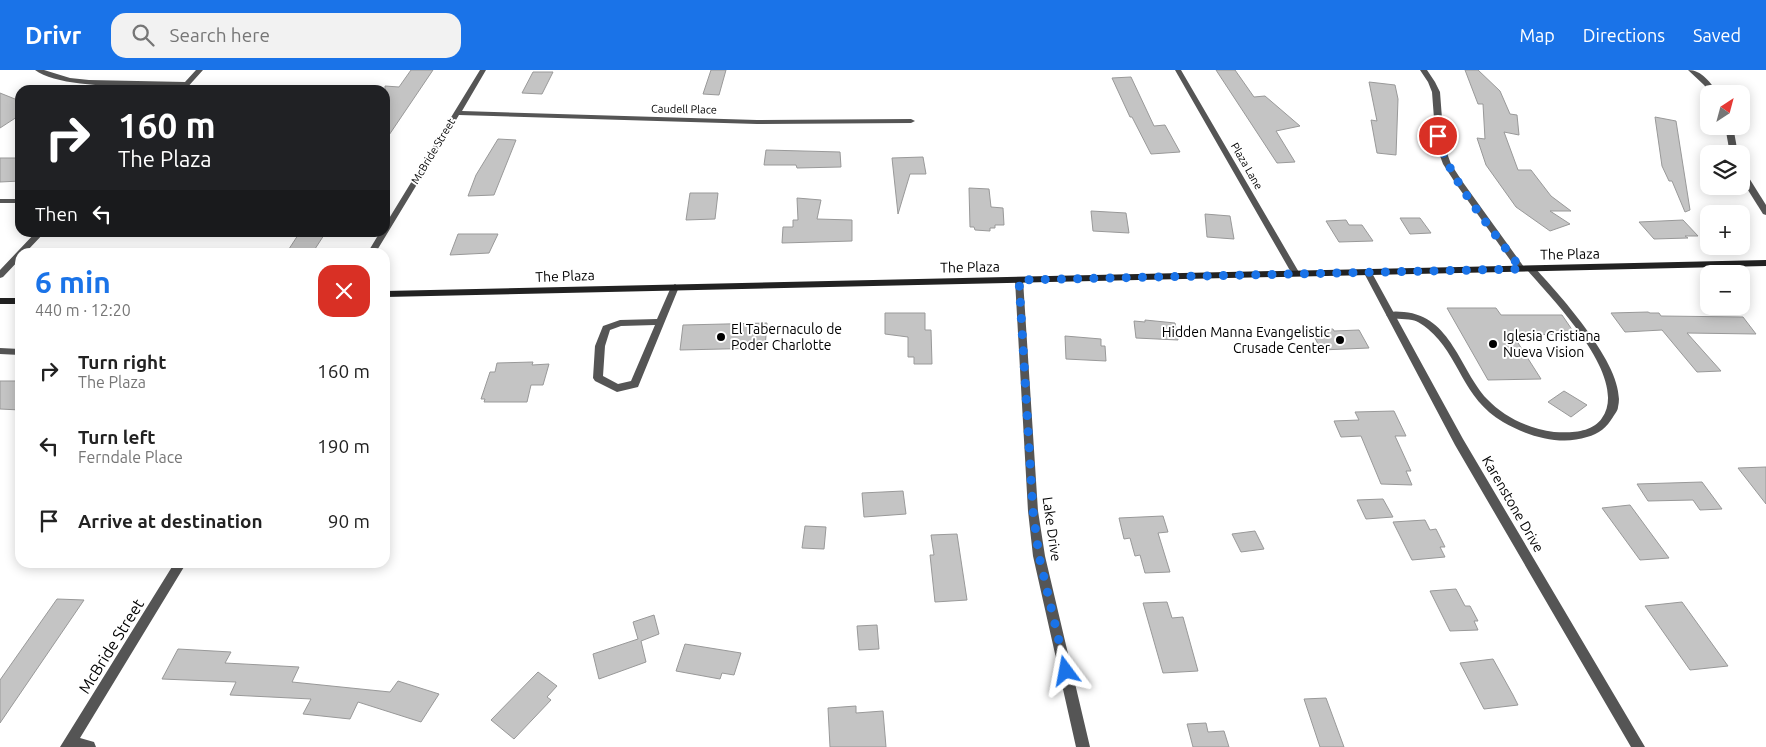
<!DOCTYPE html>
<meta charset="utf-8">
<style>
body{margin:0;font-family:Ubuntu,sans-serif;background:#f2f2f2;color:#222;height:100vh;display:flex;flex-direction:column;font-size:19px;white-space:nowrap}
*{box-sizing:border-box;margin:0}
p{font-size:16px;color:#767676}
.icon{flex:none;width:28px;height:28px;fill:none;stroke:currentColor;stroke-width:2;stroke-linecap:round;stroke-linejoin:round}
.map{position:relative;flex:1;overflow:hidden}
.side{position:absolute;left:15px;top:178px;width:375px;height:320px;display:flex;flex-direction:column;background:#fff;border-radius:15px;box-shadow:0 2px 12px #0003}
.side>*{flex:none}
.top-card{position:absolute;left:15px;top:15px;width:375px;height:152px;border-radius:15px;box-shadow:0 2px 12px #0003;background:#202124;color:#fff;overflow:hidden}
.needle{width:32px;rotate:36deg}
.fabs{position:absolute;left:1700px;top:15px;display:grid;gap:10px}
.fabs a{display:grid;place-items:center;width:50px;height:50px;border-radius:10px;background:#fff;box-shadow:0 2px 12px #0003;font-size:25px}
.pin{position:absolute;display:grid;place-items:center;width:42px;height:42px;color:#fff;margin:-21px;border:2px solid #fff;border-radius:50%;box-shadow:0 1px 5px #0007}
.me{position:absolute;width:55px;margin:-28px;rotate:347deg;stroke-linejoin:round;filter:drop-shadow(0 0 4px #0008)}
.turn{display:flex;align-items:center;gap:18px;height:105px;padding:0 20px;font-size:22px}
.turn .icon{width:65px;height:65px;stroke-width:2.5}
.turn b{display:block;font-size:35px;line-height:42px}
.then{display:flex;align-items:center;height:48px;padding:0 20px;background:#0003;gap:10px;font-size:19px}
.round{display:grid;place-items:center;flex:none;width:52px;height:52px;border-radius:15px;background:#f2f2f2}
.overview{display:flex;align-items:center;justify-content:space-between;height:85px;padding:0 20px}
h1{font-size:30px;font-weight:600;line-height:38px;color:#1a73e8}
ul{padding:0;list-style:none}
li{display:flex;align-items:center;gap:15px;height:75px;padding:0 20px}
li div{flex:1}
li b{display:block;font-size:19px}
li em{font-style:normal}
header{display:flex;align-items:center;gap:30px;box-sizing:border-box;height:70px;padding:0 25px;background:#1a73e8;color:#fff}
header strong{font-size:24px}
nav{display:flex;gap:28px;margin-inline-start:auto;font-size:18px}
.search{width:350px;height:45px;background:#f2f2f2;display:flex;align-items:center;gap:12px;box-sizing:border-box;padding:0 18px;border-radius:15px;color:#767676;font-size:19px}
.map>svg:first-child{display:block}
.building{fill:#c4c4c4;stroke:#999}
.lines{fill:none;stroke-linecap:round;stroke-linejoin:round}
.service{fill:#555;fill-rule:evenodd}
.minor{fill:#555;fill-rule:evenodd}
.secondary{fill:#222;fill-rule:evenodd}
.route{stroke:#1a73e8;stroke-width:9;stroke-dasharray:0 16.2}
.poi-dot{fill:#000;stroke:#fff;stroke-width:2}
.labels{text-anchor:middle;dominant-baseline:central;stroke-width:4;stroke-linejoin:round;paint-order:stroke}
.far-street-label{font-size:11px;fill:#000;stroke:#fff}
.street-label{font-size:14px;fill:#000;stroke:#fff}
.poi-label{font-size:14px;fill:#000;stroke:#fff;text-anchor:start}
.near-street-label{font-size:16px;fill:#000;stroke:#fff}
</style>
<header>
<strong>Drivr</strong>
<div class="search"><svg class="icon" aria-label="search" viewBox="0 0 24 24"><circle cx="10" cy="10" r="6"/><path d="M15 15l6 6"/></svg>Search here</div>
<nav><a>Map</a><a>Directions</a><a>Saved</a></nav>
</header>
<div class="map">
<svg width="1766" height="677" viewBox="0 0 1766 677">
<rect width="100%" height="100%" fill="#fff"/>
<g class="building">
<polygon points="411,0 433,0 385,71 385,16 399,17"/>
<polygon points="711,0 726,0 719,25 703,24"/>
<polygon points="1216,0 1235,0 1254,27 1265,26 1300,56 1276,61 1295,92 1277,93"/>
<polygon points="1465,0 1478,0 1500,21 1510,44 1517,45 1519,65 1504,62 1518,100 1531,100 1551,126 1571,141 1550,141 1570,154 1550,161 1516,137 1486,95 1477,68 1485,69 1483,34 1478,34"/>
<polygon points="533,2 553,2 542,24 522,23"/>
<polygon points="1131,7 1154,56 1165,55 1180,82 1151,84 1132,47 1130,47 1112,8"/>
<polygon points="1369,12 1395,15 1398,29 1396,85 1377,83 1371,50 1377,51"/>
<polygon points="0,23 20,31 20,45 0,58"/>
<polygon points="1655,47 1676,51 1690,140 1685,142 1672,111 1669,111 1662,96"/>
<polygon points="498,69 516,70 494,125 468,126 476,105"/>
<polygon points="766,80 840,82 841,97 797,98 796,95 764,95"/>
<polygon points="923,87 926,104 910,104 898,144 892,88"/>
<polygon points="0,88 20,88 20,111 0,112"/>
<polygon points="969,118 989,119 991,137 1003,138 1004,155 995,155 995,158 990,158 990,161 975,160 974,157 970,157"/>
<polygon points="690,123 718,123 715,149 686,150"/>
<polygon points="797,128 821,130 817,149 852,150 852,171 782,173 783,157 793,157 793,150 798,150"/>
<polygon points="1091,141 1126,143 1129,163 1093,161"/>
<polygon points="1205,144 1230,146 1234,169 1207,167"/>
<polygon points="1400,148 1420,148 1431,163 1410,164"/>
<polygon points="1346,150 1349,155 1362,155 1373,171 1339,172 1326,151"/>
<polygon points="1683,150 1698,166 1685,166 1688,168 1654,169 1639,152"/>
<polygon points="300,162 326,162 313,182 287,182"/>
<polygon points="458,164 498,164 489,183 450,185"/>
<polygon points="1447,238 1496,238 1501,245 1562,245 1575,264 1513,265 1541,309 1488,310"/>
<polygon points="1648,242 1650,243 1659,243 1661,246 1743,247 1756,264 1687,263 1721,301 1697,302 1662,260 1625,262 1611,243"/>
<polygon points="885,243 925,243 925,260 931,260 932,294 914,294 914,287 908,287 908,267 885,264"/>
<polygon points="1145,250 1175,253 1178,270 1136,268 1134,251 1145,252"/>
<polygon points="767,253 765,278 680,280 683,255"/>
<polygon points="1333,259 1334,261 1359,260 1369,278 1321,280 1311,260"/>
<polygon points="1065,266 1101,269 1101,276 1105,276 1106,291 1066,289"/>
<polygon points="533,292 532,295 549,294 543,315 531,315 527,332 484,332 485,329 481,329 490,302 495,302 497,293"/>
<polygon points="0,311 20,311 20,340 0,339"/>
<polygon points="1564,321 1587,335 1571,347 1548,332"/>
<polygon points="1394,341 1406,366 1395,366 1411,401 1406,401 1412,415 1381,414 1361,366 1341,367 1334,351 1359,350 1355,342"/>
<polygon points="1766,397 1766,434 1738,398"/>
<polygon points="1702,412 1722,439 1700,440 1693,430 1648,431 1637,414"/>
<polygon points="903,421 906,444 864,447 862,423"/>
<polygon points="1383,429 1393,447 1366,449 1357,430"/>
<polygon points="1630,435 1669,488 1640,490 1602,438"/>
<polygon points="1163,446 1168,462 1158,463 1170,502 1145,503 1140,485 1135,486 1130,468 1124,469 1119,448"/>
<polygon points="1425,450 1430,460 1436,459 1445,477 1440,477 1445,487 1412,490 1393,452"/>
<polygon points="805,456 826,457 824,479 802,478"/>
<polygon points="1255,461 1264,479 1241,482 1232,464"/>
<polygon points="957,464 967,530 935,532 930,485 934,485 931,465"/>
<polygon points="1456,519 1465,536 1470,536 1478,551 1474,551 1478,560 1450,561 1430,521"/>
<polygon points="57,529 84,530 0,653 0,610"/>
<polygon points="1167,532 1172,548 1183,547 1198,601 1163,603 1143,533"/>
<polygon points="1682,532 1728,596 1690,600 1645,536"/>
<polygon points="654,545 659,564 641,571 646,592 599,609 593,584 638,569 633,552"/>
<polygon points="877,555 879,579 859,580 857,556"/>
<polygon points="685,574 741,583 734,605 722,603 720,609 676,601"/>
<polygon points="178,579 231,582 225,593 299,597 292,612 390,622 398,611 439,624 421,652 358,632 350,649 303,644 311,629 230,625 236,612 162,609"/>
<polygon points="1493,589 1513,625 1518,635 1484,639 1460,593"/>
<polygon points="538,602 557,616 547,627 551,630 514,669 491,650"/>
<polygon points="1326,628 1344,677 1320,677 1304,629"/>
<polygon points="856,636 856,643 883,641 886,677 830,677 828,638"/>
<polygon points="1206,653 1208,662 1224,661 1229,677 1193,677 1187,654"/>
</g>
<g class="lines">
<g class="service">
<rect x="0" y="129" width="20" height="4"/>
<path d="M1531,196L1534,197C1558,223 1628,299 1618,337C1618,340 1615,344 1613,347C1607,357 1599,364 1587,367C1560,376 1527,366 1503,352C1462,328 1460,286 1428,259C1423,255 1418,251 1412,250C1404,248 1392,251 1386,245C1391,240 1398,242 1404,242C1451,246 1460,300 1487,329C1504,347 1529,359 1554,362C1570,363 1592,363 1602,348C1630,308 1553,230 1528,201L1527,199L1528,197Z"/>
<path d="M675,214L679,217L638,317L617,322L595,311L593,308L595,276L603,256L620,250L657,249L671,217ZM655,255L631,311L618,314L603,306L605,276L610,260L621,256Z"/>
<polygon points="0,278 20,279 20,285 0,284"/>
</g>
<g class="minor">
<path d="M35,0H44L70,8L89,10L185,12L196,0H203L185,20H179L181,16C146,16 61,20 35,0Z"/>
<polygon points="480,0 486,0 462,41 757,50 911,49 915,51 911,53 757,54 459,45 376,182 368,182 380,162 385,162 385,155"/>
<polygon points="1175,0 1181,0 1300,204 1299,206 1293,206 1292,204"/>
<polygon points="1420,0 1427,0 1435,12 1440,22 1444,75 1451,94 1462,111 1524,197 1525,199 1524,201 1518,201 1456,114 1443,94 1436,75 1432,22 1428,12"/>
<path d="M1688,0C1702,0 1711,13 1718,24H1711L1704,15Z"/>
<polygon points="1725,56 1733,56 1738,84 1730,84"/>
<polygon points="1741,100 1744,100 1766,135 1766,145 1763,144 1741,109"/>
<polygon points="36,162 45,162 26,182 20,182 20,189 3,207 0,208 0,200"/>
<polygon points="1368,200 1372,203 1463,369 1645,677 1631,677 1455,375 1364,203"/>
<polygon points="1019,207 1023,210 1038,441 1045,486 1090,677 1076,677 1033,486 1028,441 1015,210"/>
<polygon points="175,492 187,492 80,668 94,672 96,677 60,677"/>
</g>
<g class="secondary">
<polygon points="1766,190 1766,196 385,227 385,221"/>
<rect x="0" y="228" width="20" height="6"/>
</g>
</g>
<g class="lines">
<path class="route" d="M1066,601L1039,486L1033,441L1019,210L1521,199C1496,164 1446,107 1438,66"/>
</g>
<g class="poi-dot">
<circle cx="721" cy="267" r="5"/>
<circle cx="1340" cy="270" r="5"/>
<circle cx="1493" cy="274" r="5"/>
</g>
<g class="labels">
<g class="far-street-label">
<text transform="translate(684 39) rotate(1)">Caudell Place</text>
<text transform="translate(433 81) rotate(-59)">McBride Street</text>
<text transform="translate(1247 96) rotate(60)">Plaza Lane</text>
</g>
<g class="street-label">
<text transform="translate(1570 184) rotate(-1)">The Plaza</text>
<text transform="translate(970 197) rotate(-1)">The Plaza</text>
<text transform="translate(565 206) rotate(-2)">The Plaza</text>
<text transform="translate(1513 434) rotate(60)">Karenstone Drive</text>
<text transform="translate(1052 459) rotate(82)">Lake Drive</text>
</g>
<g class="poi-label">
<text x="731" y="259">El Tabernaculo de<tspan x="731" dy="16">Poder Charlotte</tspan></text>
<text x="1330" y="262" text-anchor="end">Hidden Manna Evangelistic<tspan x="1330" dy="16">Crusade Center</tspan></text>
<text x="1503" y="266">Iglesia Cristiana<tspan x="1503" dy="16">Nueva Vision</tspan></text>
</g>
<g class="near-street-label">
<text transform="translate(111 576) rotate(-58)">McBride Street</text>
</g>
</g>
</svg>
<div class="fabs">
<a><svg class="needle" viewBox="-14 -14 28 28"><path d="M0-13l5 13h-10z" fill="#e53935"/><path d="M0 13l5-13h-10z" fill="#767676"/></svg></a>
<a><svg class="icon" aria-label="layers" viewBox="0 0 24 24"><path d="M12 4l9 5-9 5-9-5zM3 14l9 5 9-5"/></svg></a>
<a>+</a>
<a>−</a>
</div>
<div class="pin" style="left:1438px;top:66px;background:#d93025"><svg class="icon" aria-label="arrive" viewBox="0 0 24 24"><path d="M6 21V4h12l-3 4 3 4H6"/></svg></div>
<svg class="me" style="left:1066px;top:601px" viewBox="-20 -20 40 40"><path d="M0-17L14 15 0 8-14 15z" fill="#1a73e8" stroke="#fff" stroke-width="4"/></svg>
<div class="top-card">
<div class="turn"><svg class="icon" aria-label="right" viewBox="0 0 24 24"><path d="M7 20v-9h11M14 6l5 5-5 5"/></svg><div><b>160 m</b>The Plaza</div></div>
<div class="then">Then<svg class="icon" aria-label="left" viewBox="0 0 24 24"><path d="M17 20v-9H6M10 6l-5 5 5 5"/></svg></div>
</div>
<section class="side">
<div class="overview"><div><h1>6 min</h1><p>440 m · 12:20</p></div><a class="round" style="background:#d93025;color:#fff"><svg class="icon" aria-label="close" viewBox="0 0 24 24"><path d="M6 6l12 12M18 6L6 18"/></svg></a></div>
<ul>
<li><svg class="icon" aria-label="right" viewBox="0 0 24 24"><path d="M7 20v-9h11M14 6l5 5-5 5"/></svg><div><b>Turn right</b><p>The Plaza</p></div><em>160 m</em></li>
<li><svg class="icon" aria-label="left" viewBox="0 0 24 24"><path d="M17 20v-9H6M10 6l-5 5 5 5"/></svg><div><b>Turn left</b><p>Ferndale Place</p></div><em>190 m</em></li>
<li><svg class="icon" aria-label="arrive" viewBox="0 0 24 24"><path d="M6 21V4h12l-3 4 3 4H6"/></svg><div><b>Arrive at destination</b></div><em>90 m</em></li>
</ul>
</section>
</div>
